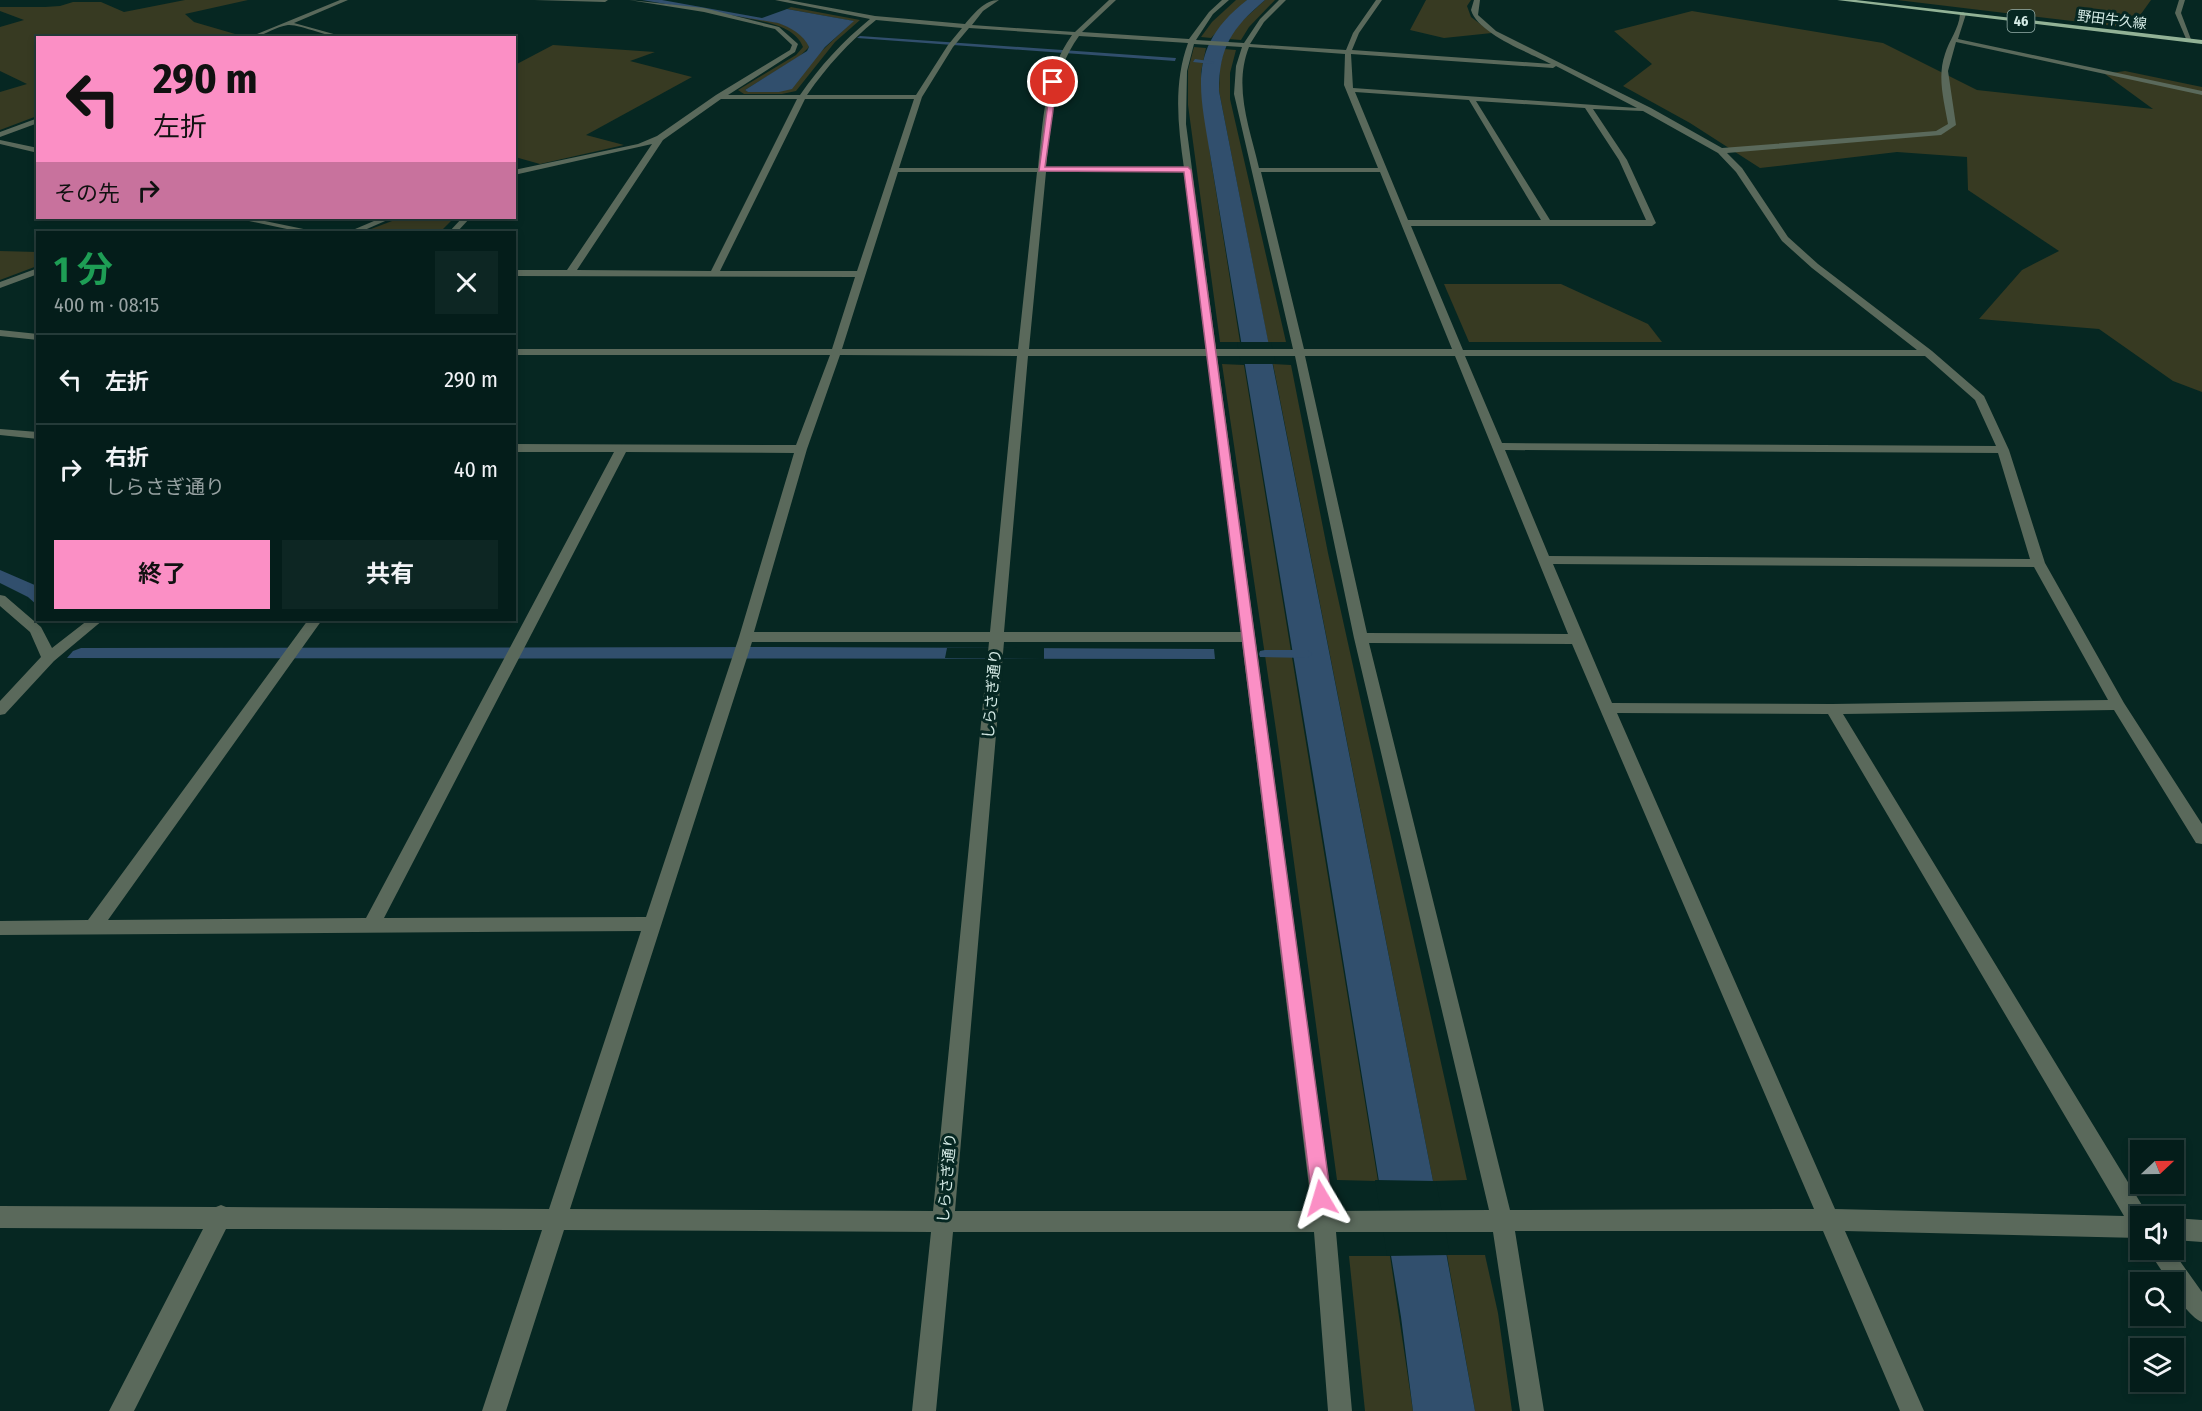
<!DOCTYPE html>
<html lang="ja">
<meta charset="utf-8">
<style>
body{margin:0;font-family:"Fira Sans Condensed","Noto Sans JP",sans-serif;background:#0d2623;color:#f1f3f6;height:100vh;display:flex;flex-direction:column;font-size:22px;white-space:nowrap}
*{box-sizing:border-box;margin:0}
p{font-size:20px;color:#97a2a2}
.icon{flex:none;width:33px;height:33px;fill:none;stroke:currentColor;stroke-width:2;stroke-linecap:round;stroke-linejoin:round}
.map{position:relative;flex:1;overflow:hidden}
.sheet{position:absolute;left:36px;top:231px;width:480px;height:390px;display:flex;flex-direction:column;background:#041d1a;border-radius:0px;box-shadow:0 3px 9px #0003,0 0 0 2px #253b39}
.sheet>*{flex:none}
.banner{position:absolute;left:36px;top:36px;width:480px;height:183px;border-radius:0px;box-shadow:0 3px 9px #0003,0 0 0 2px #253b39;background:#fb8fc5;color:#111;overflow:hidden}
.needle{width:39px;rotate:68deg}
.tools{position:absolute;left:2130px;top:1140px;display:grid;gap:12px}
.tools a{display:grid;place-items:center;width:54px;height:54px;border-radius:0px;background:#041d1a;box-shadow:0 3px 9px #0003,0 0 0 2px #253b39;font-size:30px}
.pin{position:absolute;display:grid;place-items:center;width:51px;height:51px;color:#fff;margin:-26px;border:3px solid #fff;border-radius:50%;box-shadow:0 2px 6px #0007}
.me{position:absolute;width:66px;margin:-33px;rotate:353deg;stroke-linejoin:round;filter:drop-shadow(0 0 4px #0008)}
.turn{display:flex;align-items:center;gap:21px;height:126px;padding:0 18px;font-size:27px}
.turn .icon{width:78px;height:78px;stroke-width:2.5}
.turn b{display:block;font-size:42px;line-height:51px}
.then{display:flex;align-items:center;height:57px;padding:0 18px;background:#0003;gap:12px;font-size:22px}
.round{display:grid;place-items:center;flex:none;width:63px;height:63px;border-radius:0px;background:#0d2623}
.headline{display:flex;align-items:center;justify-content:space-between;height:102px;padding:0 18px}
h1{font-size:36px;font-weight:700;line-height:45px;color:#1e9e55}
.cta{display:flex;gap:12px;margin-top:auto;padding:12px 18px}
.cta a{flex:1;height:69px;border-radius:0px;background:#fb8fc5;color:#111;font-size:24px;font-weight:700;line-height:69px;text-align:center}
.cta a+a{background:#0d2623;color:#f1f3f6}
ul{padding:0;list-style:none}
li{display:flex;align-items:center;gap:18px;height:90px;padding:0 18px;border-top:2px solid #253b39}
li div{flex:1}
li b{display:block;font-size:22px}
li em{font-style:normal}
.map>svg:first-child{display:block}
.green{fill:#373a22}
.water{fill:#314f6d}
.pier{fill:#062722}
.lines{fill:none;stroke-linecap:round;stroke-linejoin:round}
.stream{fill:#314f6d;fill-rule:evenodd}
.minor{fill:#5a695b;fill-rule:evenodd}
.major{fill:#92b296;fill-rule:evenodd}
.route{fill:#fb8fc5;stroke:#a35d80;stroke-width:1.5}
.labels{text-anchor:middle;dominant-baseline:central;stroke-width:6;stroke-linejoin:round;paint-order:stroke}
.far-street-label{font-size:14px;fill:#d5ebe6;stroke:#062722}
.shield{fill:#062722;stroke:#97b0ab;stroke-width:1.5}
.shield-label{font-size:14px;font-weight:bold;fill:#d5ebe6}
.street-label{font-size:15px;fill:#d5ebe6;stroke:#062722}
</style>
<div class="map">
<svg width="2202" height="1411" viewBox="0 0 2202 1411">
<rect width="100%" height="100%" fill="#062722"/>
<g class="green">
<polygon points="185,0 248,0 185,14 194,22 242,36 38,38 37,116 0,130 0,92 27,84 0,71 0,27 24,20 0,11 0,7 45,7 60,6 73,2 101,2 124,12"/>
<polygon points="1236,0 1247,0 1211,38 1201,37 1212,22"/>
<polygon points="1265,0 1275,0 1249,27 1241,40 1228,39 1241,22"/>
<polygon points="1426,0 1471,0 1467,6 1471,17 1492,33 1444,38 1410,30"/>
<polygon points="1897,0 2151,0 2131,28"/>
<path d="M791,7L860,20L835,42L796,91L782,94H744L738,90L796,55L803,47C794,23 757,21 736,16C760,20 799,20 809,47L800,56L745,90L749,92H779L853,21L787,9Z"/>
<polygon points="1692,11 1883,43 1977,90 2153,109 2105,74 2125,71 2202,87 2202,392 2173,381 2099,329 1979,319 2022,270 2059,251 1968,190 1967,157 1897,152 1760,168 1690,123 1623,86 1652,64 1614,31"/>
<polygon points="553,45 655,52 630,61 692,77 586,135 624,145 540,164 515,157 515,65"/>
<polygon points="1194,47 1206,48 1201,72 1210,154 1240,342 1220,342 1188,105 1188,70"/>
<polygon points="1224,49 1236,50 1230,73 1230,99 1286,342 1268,342 1219,91 1220,67"/>
<polygon points="400,218 454,218 440,232 363,232"/>
<polygon points="0,251 37,252 37,266 0,280"/>
<polygon points="1444,284 1561,284 1648,324 1662,342 1469,342"/>
<polygon points="1222,364 1244,365 1378,1181 1337,1180 1277,737"/>
<polygon points="1273,364 1291,365 1328,553 1467,1180 1433,1181"/>
<polygon points="1447,1255 1485,1255 1498,1313 1512,1411 1475,1411"/>
<polygon points="1349,1256 1390,1256 1413,1411 1365,1411"/>
</g>
<g class="water">
<path d="M642,0H662L762,18L787,9L854,21L825,47L792,89L779,92H748L745,90L807,51L809,47C804,35 790,27 778,23Z"/>
<path d="M1247,0H1265C1232,28 1219,47 1219,91L1433,1181L1475,1411H1413L1401,1317L1315,787L1210,154C1199,87 1187,47 1247,0Z"/>
<polygon points="860,36 1176,58 1175,61 857,38"/>
<polygon points="0,570 37,586 37,605 28,597 0,583"/>
<polygon points="778,647 1214,649 1215,659 67,658 73,651 81,648"/>
</g>
<g class="pier">
<polygon points="1237,342 1271,342 1276,364 1241,364"/>
<polygon points="947,648 1044,648 1044,659 945,658"/>
<polygon points="1375,1180 1436,1181 1450,1255 1387,1256"/>
</g>
<g class="lines">
<g class="stream">
<polygon points="1195,59 1215,62 1212,64 1193,62"/>
<polygon points="1265,650 1307,650 1313,654 1307,658 1260,657 1259,654 1260,651"/>
</g>
<g class="minor">
<path d="M340,0H348L294,23L348,38C329,38 300,24 288,25C273,27 262,38 247,38Z"/>
<polygon points="534,0 608,0 605,2"/>
<path d="M629,0L704,8L779,27L798,44L795,52L728,95H800C821,65 842,42 870,19L775,0H788L875,16L965,24C974,14 984,0 999,0L983,11L972,25L1075,32L1109,0H1116L1082,32L1189,39L1209,12L1222,0H1229L1213,14L1196,40L1244,43L1260,19L1279,0H1286L1264,22L1250,44L1346,50L1353,33L1376,0H1382L1359,33L1352,50L1551,64C1530,53 1478,34 1471,10L1474,0H1480L1478,15L1496,31L1651,108L1722,148L1936,131L1948,124C1944,101 1937,77 1945,54C1949,40 1959,29 1960,14L1963,12L1966,14L1958,39L2202,91V95L1956,42L1948,71L1956,125L1941,135L1727,153L1742,168L1788,237L1818,264L1932,351L1984,396L2009,450L2045,563L2124,703L2202,824V844L2196,843L2114,710L1843,714L2148,1215L2140,1216V1238L1845,1231L1924,1411H1900L1823,1231H1515L1544,1411H1520L1493,1232H1336L1352,1411H1328L1314,1232H953L936,1411H912L931,1232L564,1230L506,1411H482L542,1230L226,1229L134,1411H109L203,1229L0,1228V1206L216,1207L221,1205L226,1207L549,1209L641,931L0,935V921L88,920L308,620H322L108,920L366,918L614,452H514V444L796,445L830,355H514V349H832L855,277L514,276V270H567L652,144L514,175V170L638,144L657,136L716,95L790,50L792,45L775,29L704,12ZM876,20L962,28L948,45L916,95H807C827,66 849,42 876,20ZM969,28L1072,35C1044,74 1043,122 1038,168H899L922,97L953,47ZM1079,36L1188,43C1173,84 1178,126 1184,168H1046C1051,122 1051,74 1079,36ZM1194,44L1242,47L1236,66L1234,94L1293,349H1216L1186,124L1187,71ZM1249,47L1345,54L1344,85L1378,168H1259C1250,129 1233,87 1249,47ZM1351,54L1553,68L1556,66L1637,108L1353,88ZM1355,92L1469,100L1541,220H1408ZM721,99H797L711,271L577,270L663,140ZM805,99H914L857,271H720ZM1476,101L1585,108L1619,160L1646,220H1550ZM1593,109L1643,111L1718,153L1736,172L1782,241L1812,268L1917,350H1463L1411,226H1652L1656,223L1627,160ZM898,172H1037L1018,349H842ZM1046,172H1184L1206,349H1029ZM1261,172H1380L1452,349H1304ZM840,355L1017,356L990,632H754L807,449ZM1028,356H1207L1241,632H1004ZM1217,356H1295L1354,638L1489,1210L1333,1211ZM1305,356H1455L1568,634L1367,633ZM1465,356H1925L1975,400L1996,446L1502,443ZM1505,450L1998,453L2030,559L1549,556ZM626,452L794,453L739,637L646,917L384,918ZM1553,564L2034,567L2108,700L1832,704L1612,703ZM752,642H989L933,1211L570,1209ZM1004,642H1242L1312,1211H955ZM1369,643L1572,644L1814,1209L1510,1210ZM1617,713L1828,714L2124,1216L1835,1209Z"/>
<polygon points="2179,0 2185,0 2181,13 2192,42 2187,41 2175,13"/>
<polygon points="38,118 38,123 0,137 0,132"/>
<polygon points="0,140 38,148 38,153 0,144"/>
<polygon points="235,218 250,218 318,232 301,232"/>
<polygon points="381,218 392,218 360,232 348,232"/>
<polygon points="462,218 470,218 457,232 449,232"/>
<polygon points="38,268 38,274 0,288 0,282"/>
<polygon points="0,330 38,334 38,340 0,336"/>
<polygon points="0,429 38,432 38,439 0,435"/>
<polygon points="0,595 5,596 41,627 52,648 88,620 103,620 54,661 5,714 0,715 0,701 41,657 30,632 0,606"/>
<polygon points="2174,1218 2202,1220 2202,1242 2174,1240"/>
<path d="M2148,1250H2172L2202,1292V1322C2190,1317 2174,1296 2174,1282H2169Z"/>
</g>
<polygon class="major" points="1837,0 1856,0 2202,40 2202,44"/>
</g>
<polygon class="route" points="1051,80 1057,82 1045,167 1188,167 1191,170 1331,1198 1328,1205 1321,1207 1315,1205 1312,1198 1184,172 1039,171"/>
<g class="labels">
<g class="far-street-label">
<text transform="translate(2112 20) rotate(7)">野田牛久線</text>
</g>
<rect class="shield" x="2007.5" y="10" width="27" height="22" rx="4.5"/>
<g class="shield-label">
<text x="2021" y="21">46</text>
</g>
<g class="street-label">
<text transform="translate(992 694) rotate(-85)">しらさぎ通り</text>
<text transform="translate(947 1178) rotate(-85)">しらさぎ通り</text>
</g>
</g>
</svg>
<div class="tools">
<a><svg class="needle" viewBox="-14 -14 28 28"><path d="M0-13l5 13h-10z" fill="#e53935"/><path d="M0 13l5-13h-10z" fill="#97a2a2"/></svg></a>
<a><svg class="icon" aria-label="sound" viewBox="0 0 24 24"><path d="M4 9h4l5-4v14l-5-4H4zM17 9q2 3 0 6"/></svg></a>
<a><svg class="icon" aria-label="search" viewBox="0 0 24 24"><circle cx="10" cy="10" r="6"/><path d="M15 15l6 6"/></svg></a>
<a><svg class="icon" aria-label="layers" viewBox="0 0 24 24"><path d="M12 4l9 5-9 5-9-5zM3 14l9 5 9-5"/></svg></a>
</div>
<div class="pin" style="left:1053px;top:82px;background:#d93025"><svg class="icon" aria-label="arrive" viewBox="0 0 24 24"><path d="M6 21V4h12l-3 4 3 4H6"/></svg></div>
<svg class="me" style="left:1321px;top:1198px" viewBox="-20 -20 40 40"><path d="M0-17L14 15 0 8-14 15z" fill="#fb8fc5" stroke="#fff" stroke-width="4"/></svg>
<div class="banner">
<div class="turn"><svg class="icon" aria-label="left" viewBox="0 0 24 24"><path d="M17 20v-9H6M10 6l-5 5 5 5"/></svg><div><b>290 m</b>左折</div></div>
<div class="then">その先<svg class="icon" aria-label="right" viewBox="0 0 24 24"><path d="M7 20v-9h11M14 6l5 5-5 5"/></svg></div>
</div>
<section class="sheet">
<div class="headline"><div><h1>1 分</h1><p>400 m · 08:15</p></div><a class="round"><svg class="icon" aria-label="close" viewBox="0 0 24 24"><path d="M6 6l12 12M18 6L6 18"/></svg></a></div>
<ul>
<li><svg class="icon" aria-label="left" viewBox="0 0 24 24"><path d="M17 20v-9H6M10 6l-5 5 5 5"/></svg><div><b>左折</b></div><em>290 m</em></li>
<li><svg class="icon" aria-label="right" viewBox="0 0 24 24"><path d="M7 20v-9h11M14 6l5 5-5 5"/></svg><div><b>右折</b><p>しらさぎ通り</p></div><em>40 m</em></li>
</ul>
<div class="cta"><a>終了</a><a>共有</a></div>
</section>
</div>
